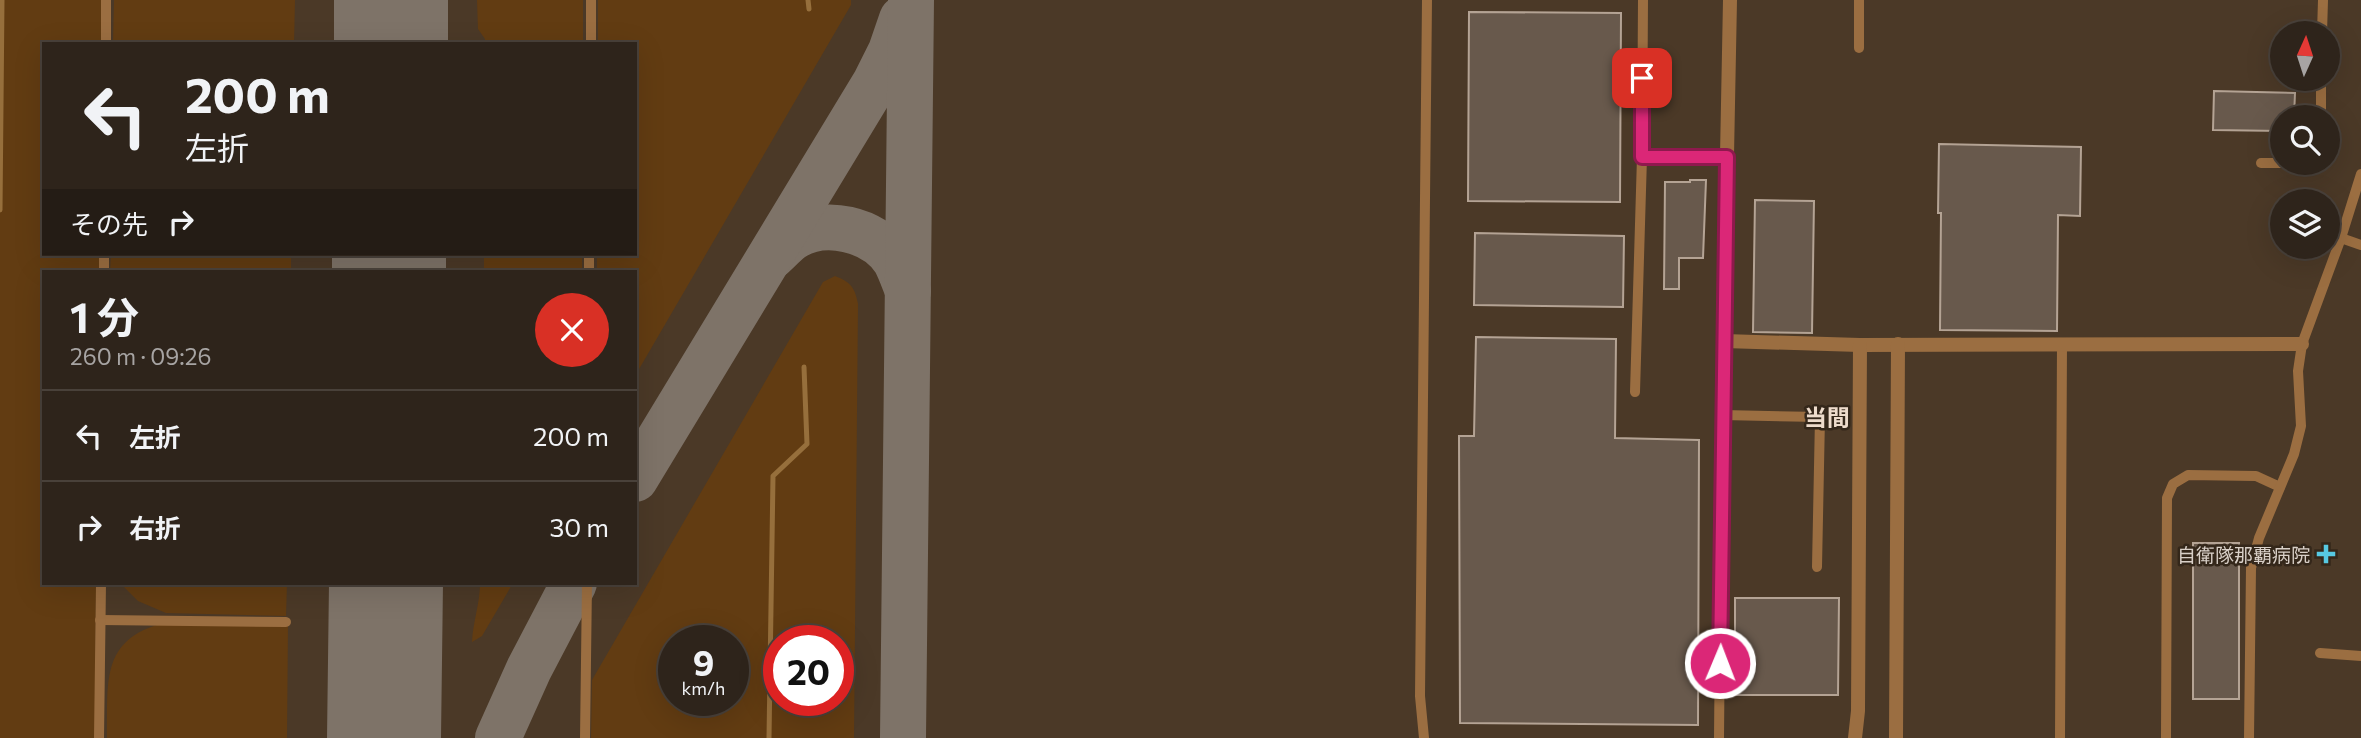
<!DOCTYPE html>
<html lang="ja">
<meta charset="utf-8">
<style>
body{margin:0;font-family:Commissioner,"Noto Sans JP",sans-serif;background:#3a3028;color:#f1f3f6;height:100vh;display:flex;flex-direction:column;font-size:26px;white-space:nowrap}
*{box-sizing:border-box;margin:0}
p{font-size:23px;color:#a7a4a3}
.icon{flex:none;width:38px;height:38px;fill:none;stroke:currentColor;stroke-width:2;stroke-linecap:round;stroke-linejoin:round}
.map{position:relative;flex:1;overflow:hidden}
.details{position:absolute;left:42px;top:270px;width:595px;height:315px;display:flex;flex-direction:column;background:#2e241b;border-radius:0px;box-shadow:0 7px 28px #0002,0 0 0 2px #49413a}
.details>*{flex:none}
.hud{position:absolute;left:42px;top:42px;width:595px;height:214px;border-radius:0px;box-shadow:0 7px 28px #0002,0 0 0 2px #49413a;background:#2e241b;color:#f1f3f6;overflow:hidden}
.needle{width:46px;rotate:3deg}
.fabs{position:absolute;left:2270px;top:21px;display:grid;gap:14px}
.fabs a{display:grid;place-items:center;width:70px;height:70px;border-radius:50%;background:#2e241b;box-shadow:0 7px 28px #0002,0 0 0 2px #49413a;font-size:35px}
.speed{position:absolute;left:658px;top:625px;display:flex;gap:14px;font-size:35px;font-weight:700;text-align:center}
.speed>*{display:grid;place-content:center;width:91px;height:91px;border-radius:50%;background:#2e241b;box-shadow:0 7px 28px #0002,0 0 0 2px #49413a;line-height:1}
.speed small{font-size:18px;font-weight:400}
.speed .limit{border:10px solid #d22;background:#fff;color:#111}
.pin{position:absolute;display:grid;place-items:center;width:60px;height:60px;color:#fff;margin:-30px;border-radius:14px;box-shadow:0 4px 10px #0006}
.me{position:absolute;width:77px;margin:-38px;rotate:1deg;stroke-linejoin:round;filter:drop-shadow(0 0 5px #0008)}
.turn{display:flex;align-items:center;gap:24px;height:147px;padding:0 28px;font-size:32px}
.turn .icon{width:91px;height:91px;stroke-width:2.5}
.turn b{display:block;font-size:49px;line-height:60px}
.then{display:flex;align-items:center;height:66px;padding:0 28px;background:#0003;gap:14px;font-size:26px}
.round{display:grid;place-items:center;flex:none;width:74px;height:74px;border-radius:37px;background:#3a3028}
.summary{display:flex;align-items:center;justify-content:space-between;height:119px;padding:0 28px}
h1{font-size:42px;font-weight:700;line-height:52px}
ul{padding:0;list-style:none}
li{display:flex;align-items:center;gap:21px;height:91px;padding:0 28px;border-top:2px solid #49413a}
li div{flex:1}
li b{display:block;font-size:26px}
li em{font-style:normal}
.map>svg:first-child{display:block}
.built{fill:#4b3927;fill-rule:evenodd}
.green{fill:#623c12;fill-rule:evenodd}
.lines{fill:none;stroke-linecap:round;stroke-linejoin:round}
.stream{stroke:#966f3c;stroke-width:5}
.taxiway{stroke:#7e7368;stroke-width:46}
.runway{stroke:#7e7368;stroke-width:114}
.building{fill:#68594c;stroke:#b4a394;stroke-width:2}
.lane{stroke:#9b6e41;stroke-width:10}
.street{stroke:#9b6e41;stroke-width:14}
.route-casing{stroke:#8e194d;stroke-width:18}
.route{stroke:#db2777;stroke-width:12}
.poi-dot{fill:#57c9e2;stroke:#34271a;stroke-width:2.5}
.labels{text-anchor:middle;dominant-baseline:central;stroke-width:5;stroke-linejoin:round;paint-order:stroke}
.poi-label{font-size:19px;fill:#d9d0c8;stroke:#34271a;text-anchor:end}
.quarter-label{font-size:23px;font-weight:bold;fill:#eddbcb;stroke:#34271a}
</style>
<div class="map">
<svg width="2361" height="738" viewBox="0 0 2361 738">
<rect width="100%" height="100%" fill="#3e3024"/>
<path class="built" d="M0,0H2361V738H0ZM2282,33H2328V79H2282ZM44,44H635V254H44ZM2282,117H2328V163H2282ZM2282,201H2328V247H2282ZM44,271H635V583H44ZM674,640H733V700H674ZM779,640H838V700H779Z"/>
<g class="green">
<polygon points="0,0 102,0 101,44 44,44 44,254 99,254 99,271 44,271 44,583 96,583 95,738 0,738"/>
<polygon points="114,0 295,0 294,44 113,44"/>
<polygon points="477,0 583,0 583,44 485,44 485,39 478,29"/>
<polygon points="598,0 851,0 851,5 635,376 635,271 597,271 597,254 635,254 635,44 598,44"/>
<polygon points="111,254 291,254 291,271 110,271"/>
<rect x="484" y="254" width="98" height="17"/>
<path d="M835,276C851,282 855,288 858,304L854,738H591L592,680L823,282ZM674,640H733V700H674ZM779,640H838V700H779Z"/>
<polygon points="120,583 287,583 286,616 166,613 138,601"/>
<path d="M480,583H513L482,636L472,642C473,621 480,604 480,583Z"/>
<path d="M171,621L288,624L287,738H107C108,678 100,637 171,621Z"/>
</g>
<g class="lines">
<g class="stream">
<polyline points="808,0 809,9"/>
<polyline points="0,210 2,0"/>
<polyline points="769,738 773,476 807,444 804,367"/>
</g>
<g class="taxiway">
<path d="M771,257C778,251 785,243 792,238C824,217 874,229 895,260C900,269 904,281 908,291"/>
<polyline points="635,479 875,83 891,51 902,19"/>
<polyline points="498,738 529,669 574,583"/>
<polyline points="903,738 911,0"/>
</g>
<g class="runway">
<polyline points="391,44 391,0"/>
<polyline points="389,271 389,254"/>
<polyline points="384,738 386,583"/>
</g>
</g>
<g class="building">
<polygon points="1469,12 1621,13 1620,202 1468,201"/>
<polygon points="2214,91 2295,93 2294,117 2282,117 2282,131 2213,130"/>
<polygon points="1939,144 2081,147 2080,216 2058,215 2057,331 1940,330 1941,213 1938,213"/>
<polygon points="1690,180 1706,180 1703,258 1679,258 1679,289 1664,289 1665,182 1690,182"/>
<polygon points="1755,200 1814,201 1812,333 1753,332"/>
<polygon points="1475,233 1624,236 1623,307 1474,305"/>
<polygon points="1476,337 1616,339 1615,438 1699,440 1698,725 1460,723 1459,436 1474,436"/>
<rect x="2193" y="543" width="46" height="156"/>
<polygon points="1735,598 1839,598 1838,695 1735,695"/>
</g>
<g class="lines">
<g class="lane">
<polyline points="2322,33 2323,0"/>
<polyline points="106,44 106,0"/>
<polyline points="591,44 591,0"/>
<polyline points="1859,48 1859,0"/>
<polyline points="2321,117 2321,79"/>
<polyline points="1642,157 1727,157"/>
<polyline points="2261,163 2290,163"/>
<polyline points="2341,238 2361,245"/>
<polyline points="104,271 104,254"/>
<polyline points="589,271 589,254"/>
<polyline points="1635,392 1642,157 1643,0"/>
<polyline points="100,620 286,622"/>
<polyline points="2320,653 2361,656"/>
<polyline points="99,738 101,583"/>
<polyline points="585,738 587,583"/>
<polyline points="1424,738 1420,696 1427,0"/>
<polyline points="1719,738 1722,415 1820,417 1817,567"/>
<polyline points="2060,738 2062,344"/>
<polyline points="2166,738 2167,498 2173,484 2188,475 2256,476 2280,487"/>
<polyline points="2249,738 2251,568 2259,538 2294,454 2301,426 2298,371 2302,344 2341,238 2361,174"/>
</g>
<g class="street">
<polyline points="1724,341 1860,345 2302,344"/>
<polyline points="1722,415 1730,0"/>
<polyline points="1855,738 1858,711 1860,345"/>
<polyline points="1896,738 1898,344"/>
</g>
</g>
<g class="lines">
<defs>
<polyline id="route" points="1642,78 1642,157 1727,157 1720,663"/>
</defs>
<use href="#route" class="route-casing"/>
<use href="#route" class="route"/>
</g>
<path class="poi-dot" d="M2322.5 543.5h7v7h7v7h-7v7h-7v-7h-7v-7h7z"/>
<g class="labels">
<g class="poi-label">
<text x="2310" y="554">自衛隊那覇病院</text>
</g>
<g class="quarter-label">
<text x="1827" y="417">当間</text>
</g>
</g>
</svg>
<div class="fabs">
<a><svg class="needle" viewBox="-14 -14 28 28"><path d="M0-13l5 13h-10z" fill="#e53935"/><path d="M0 13l5-13h-10z" fill="#a7a4a3"/></svg></a>
<a><svg class="icon" aria-label="search" viewBox="0 0 24 24"><circle cx="10" cy="10" r="6"/><path d="M15 15l6 6"/></svg></a>
<a><svg class="icon" aria-label="layers" viewBox="0 0 24 24"><path d="M12 4l9 5-9 5-9-5zM3 14l9 5 9-5"/></svg></a>
</div>
<div class="speed"><div>9<small>km/h</small></div><div class="limit">20</div></div>
<div class="pin" style="left:1642px;top:78px;background:#d93025"><svg class="icon" aria-label="arrive" viewBox="0 0 24 24"><path d="M6 21V4h12l-3 4 3 4H6"/></svg></div>
<svg class="me" style="left:1720px;top:663px" viewBox="-20 -20 40 40"><circle r="17" fill="#db2777" stroke="#fff" stroke-width="3"/><path d="M0-11L8 9 0 5-8 9z" fill="#fff"/></svg>
<div class="hud">
<div class="turn"><svg class="icon" aria-label="left" viewBox="0 0 24 24"><path d="M17 20v-9H6M10 6l-5 5 5 5"/></svg><div><b>200 m</b>左折</div></div>
<div class="then">その先<svg class="icon" aria-label="right" viewBox="0 0 24 24"><path d="M7 20v-9h11M14 6l5 5-5 5"/></svg></div>
</div>
<section class="details">
<div class="summary"><div><h1>1 分</h1><p>260 m · 09:26</p></div><a class="round" style="background:#d93025;color:#fff"><svg class="icon" aria-label="close" viewBox="0 0 24 24"><path d="M6 6l12 12M18 6L6 18"/></svg></a></div>
<ul>
<li><svg class="icon" aria-label="left" viewBox="0 0 24 24"><path d="M17 20v-9H6M10 6l-5 5 5 5"/></svg><div><b>左折</b></div><em>200 m</em></li>
<li><svg class="icon" aria-label="right" viewBox="0 0 24 24"><path d="M7 20v-9h11M14 6l5 5-5 5"/></svg><div><b>右折</b></div><em>30 m</em></li>
</ul>
</section>
</div>
